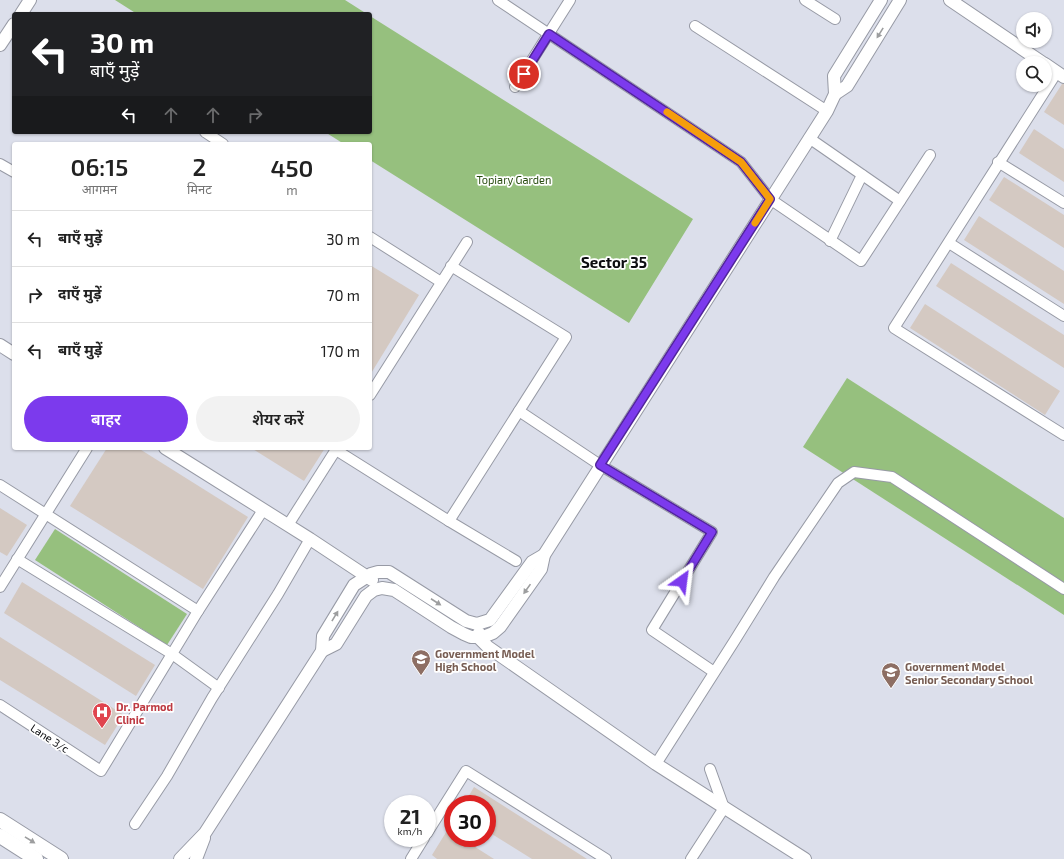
<!DOCTYPE html>
<html lang="hi">
<meta charset="utf-8">
<style>
body{margin:0;font-family:"Exo 2","Noto Sans Devanagari",sans-serif;background:#f2f2f2;color:#222;height:100vh;display:flex;flex-direction:column;font-size:15px;white-space:nowrap}
*{box-sizing:border-box;margin:0}
p{font-size:13px;color:#767676}
.icon{flex:none;width:22px;height:22px;fill:none;stroke:currentColor;stroke-width:2;stroke-linecap:round;stroke-linejoin:round}
.map{position:relative;flex:1;overflow:hidden}
.sheet{position:absolute;left:12px;top:142px;width:360px;height:308px;display:flex;flex-direction:column;background:#fff;border-radius:4px;box-shadow:0 1px 3px #0004}
.sheet>*{flex:none}
.top-card{position:absolute;left:12px;top:12px;width:360px;height:122px;border-radius:4px;box-shadow:0 1px 3px #0004;background:#202124;color:#fff;overflow:hidden}
.buttons{position:absolute;left:1016px;top:12px;display:grid;gap:8px}
.buttons a{display:grid;place-items:center;width:36px;height:36px;border-radius:50%;background:#fff;box-shadow:0 1px 3px #0004;font-size:20px}
.speed{position:absolute;left:384px;top:795px;display:flex;gap:8px;font-size:20px;font-weight:700;text-align:center}
.speed>*{display:grid;place-content:center;width:52px;height:52px;border-radius:50%;background:#fff;box-shadow:0 1px 3px #0004;line-height:1}
.speed small{font-size:10px;font-weight:400}
.speed .limit{border:6px solid #d22;background:#fff;color:#111}
.pin{position:absolute;display:grid;place-items:center;width:34px;height:34px;color:#fff;margin:-17px;border:2px solid #fff;border-radius:50%;box-shadow:0 1px 4px #0007}
.me{position:absolute;width:44px;margin:-22px;rotate:31deg;stroke-linejoin:round;filter:drop-shadow(0 0 3px #0008)}
.turn{display:flex;align-items:center;gap:14px;height:84px;padding:0 12px;font-size:18px}
.turn .icon{width:52px;height:52px;stroke-width:2.5}
.turn b{display:block;font-size:28px;line-height:34px}
.lanes{display:flex;align-items:center;height:38px;padding:0 12px;background:#0003;justify-content:center;gap:20px;direction:ltr}
.lanes .off{opacity:.35}
.eta{display:flex;justify-content:space-evenly;align-items:center;height:68px;text-align:center}
.eta b{font-size:24px;font-weight:600;line-height:28px}
.action{display:flex;gap:8px;margin-top:auto;padding:8px 12px}
.action a{flex:1;height:46px;border-radius:24px;background:#7c3aed;color:#fff;font-size:16px;font-weight:600;line-height:46px;text-align:center}
.action a+a{background:#f2f2f2;color:#222}
ul{padding:0;list-style:none}
li{display:flex;align-items:center;gap:12px;height:56px;padding:0 12px;border-top:1px solid #e0e0e0}
li div{flex:1}
li b{display:block;font-size:15px}
li em{font-style:normal}
.map>svg:first-child{display:block}
.green{fill:#96c07e}
.building{fill:#d4c9c2}
.lines{fill:none;stroke-linecap:round;stroke-linejoin:round}
.minor-casing{stroke:#979aa5;stroke-width:12}
.tertiary-casing{stroke:#979aa5;stroke-width:14}
.secondary-casing{stroke:#979aa5;stroke-width:16}
.minor{stroke:#fff;stroke-width:10}
.tertiary{stroke:#fff;stroke-width:12}
.secondary{stroke:#fff;stroke-width:14}
.oneway{fill:#9d9e9f}
.route-casing{stroke:#51269a;stroke-width:10}
.route{stroke:#7c3aed;stroke-width:7}
.slow{stroke:#f59e0b;stroke-width:7}
.labels{text-anchor:middle;dominant-baseline:central;stroke-width:3.5;stroke-linejoin:round;paint-order:stroke}
.park-label{font-size:11px;fill:#2a4d11;stroke:#fff}
.education-label{font-size:11px;font-weight:bold;fill:#785e54;stroke:#fff;text-anchor:start}
.health-label{font-size:11px;font-weight:bold;fill:#be3a42;stroke:#fff;text-anchor:start}
.street-label{font-size:11px;fill:#0b0c0f;stroke:#fff}
.district-label{font-size:15px;font-weight:bold;fill:#0b0c0f;stroke:#fff}
</style>
<div class="map">
<svg width="1064" height="859" viewBox="0 0 1064 859">
<rect width="100%" height="100%" fill="#dcdfeb"/>
<g class="green">
<polygon points="115,0 345,0 367,14 137,14"/>
<polygon points="370,16 693,219 629,323 370,160 370,144 344,144 325,132 370,132"/>
<polygon points="847,378 1064,518 1064,615 803,447"/>
<polygon points="55,529 187,614 167,645 35,560"/>
</g>
<g class="building">
<polygon points="1062,84 1064,84 1064,125 1044,112"/>
<polygon points="1034,129 1064,149 1064,182 1019,153"/>
<polygon points="1004,177 1064,215 1064,248 989,200"/>
<polygon points="979,216 1064,271 1064,304 964,240"/>
<polygon points="951,263 1064,335 1064,368 936,286"/>
<polygon points="370,265 419,295 370,375"/>
<polygon points="925,304 1060,391 1045,415 910,328"/>
<polygon points="107,448 138,448 248,517 203,589 70,506"/>
<polygon points="251,448 325,448 304,481"/>
<polygon points="0,508 27,525 7,556 0,552"/>
<polygon points="22,582 155,665 136,696 4,613"/>
<polygon points="0,637 124,715 105,745 0,680"/>
<polygon points="474,787 565,845 587,859 532,859 487,831 487,804 464,804"/>
<polygon points="453,821 453,838 461,838 494,859 437,859 432,855"/>
</g>
<g class="lines">
<defs>
<g id="minor">
<polyline points="498,0 741,162 770,199 861,261 930,155"/>
<polyline points="805,0 835,19"/>
<polyline points="695,26 827,111"/>
<path d="M1057,72C1002,157 949,243 894,328L1064,435"/>
<polyline points="515,87 570,0"/>
<polyline points="205,132 223,144"/>
<polyline points="809,138 900,201"/>
<polyline points="998,162 1064,203"/>
<polyline points="0,164 14,172"/>
<polyline points="370,237 441,282"/>
<polyline points="830,241 862,175"/>
<polyline points="949,243 1064,316"/>
<polyline points="370,395 467,242"/>
<polyline points="519,411 600,465 712,532 652,630 714,672"/>
<polyline points="336,450 449,521 566,337 451,266"/>
<polyline points="0,485 198,611"/>
<polyline points="449,521 516,561"/>
<polyline points="288,525 337,448"/>
<polyline points="17,559 172,654 219,688"/>
<polyline points="0,587 87,448"/>
<polyline points="0,705 101,771 198,611 263,510"/>
<polyline points="656,764 735,640 774,577 838,483 854,472 892,477 1064,589"/>
<polyline points="135,824 167,776 212,698 278,594 310,539"/>
<polyline points="427,833 466,771 606,859"/>
<polyline points="411,859 424,838"/>
<polyline points="691,859 724,808 710,769"/>
</g>
<g id="tertiary">
<polyline points="950,0 1043,63"/>
<polyline points="21,14 30,0"/>
<polyline points="0,45 14,24"/>
<polyline points="1045,64 1064,77"/>
<polyline points="835,94 847,86 900,0"/>
<polyline points="0,345 14,354"/>
<polyline points="165,448 310,539 372,580"/>
<polyline points="479,633 479,638 488,647 656,764 805,859"/>
<polyline points="322,651 336,644 366,596 374,590 382,588 394,590 451,627 464,634 471,637 483,637 493,633 500,627 541,569 544,555 827,111 835,94 834,76 881,0"/>
<polyline points="180,859 205,833 322,651 323,636 354,585 371,574 378,572 389,572 466,621 477,624 490,620 532,562 544,555"/>
<polyline points="196,859 204,838"/>
</g>
<g id="secondary">
<polyline points="0,820 61,859"/>
<polyline points="0,836 36,859"/>
</g>
</defs>
<use href="#minor" class="minor-casing"/>
<use href="#tertiary" class="tertiary-casing"/>
<use href="#secondary" class="secondary-casing"/>
<use href="#minor" class="minor"/>
<use href="#tertiary" class="tertiary"/>
<use href="#secondary" class="secondary"/>
</g>
<defs><path id="oneway-solid" d="M-6-.8H1V-3.2L6.5 0L1 3.2V.8H-6Z"/></defs>
<g class="oneway">
<use href="#oneway-solid" transform="translate(880 33) rotate(122)"/>
<use href="#oneway-solid" transform="translate(527 589) rotate(125)"/>
<use href="#oneway-solid" transform="translate(436 602) rotate(33)"/>
<use href="#oneway-solid" transform="translate(335 616) rotate(-59)"/>
<use href="#oneway-solid" transform="translate(30 840) rotate(32)"/>
</g>
<g class="lines">
<defs>
<polyline id="route" points="524,74 549,34 741,162 770,199 600,465 712,532 682,581"/>
</defs>
<use href="#route" class="route-casing"/>
<use href="#route" class="route"/>
<polyline class="slow" points="667,112 741,162 770,199 755,223"/>
</g>
<defs>
<symbol id="school-pin" viewBox="-11 -11 22 30"><path d="M0 17L-7.5 6A9.5 9.5 0 1 1 7.5 6Z" fill="#8d6e63" stroke="#fff"/><path d="M0-5L7-2L0 1L-7-2ZM-4 1L0 2.5L4 1V4Q0 6-4 4Z" fill="#fff"/></symbol>
<symbol id="hospital-pin" viewBox="-11 -11 22 30"><path d="M0 17L-7.5 6A9.5 9.5 0 1 1 7.5 6Z" fill="#e0444e" stroke="#fff"/><path d="M-5-5h3v3.5h4V-5h3V5h-3V1.5h-4V5h-3Z" fill="#fff"/></symbol>
</defs>
<g fill-rule="evenodd">
<use href="#school-pin" x="410" y="648" width="22" height="30"/>
<use href="#school-pin" x="880" y="661" width="22" height="30"/>
<use href="#hospital-pin" x="91" y="701" width="22" height="30"/>
</g>
<g class="labels">
<g class="park-label">
<text x="514" y="179">Topiary Garden</text>
</g>
<g class="education-label">
<text x="435" y="653">Government Model<tspan x="435" dy="13">High School</tspan></text>
<text x="905" y="666">Government Model<tspan x="905" dy="13">Senior Secondary School</tspan></text>
</g>
<g class="health-label">
<text x="116" y="706">Dr. Parmod<tspan x="116" dy="13">Clinic</tspan></text>
</g>
<g class="street-label">
<text transform="translate(50 738) rotate(33)">Lane 3/c</text>
</g>
<g class="district-label">
<text x="614" y="262">Sector 35</text>
</g>
</g>
</svg>
<div class="buttons">
<a><svg class="icon" aria-label="sound" viewBox="0 0 24 24"><path d="M4 9h4l5-4v14l-5-4H4zM17 9q2 3 0 6"/></svg></a>
<a><svg class="icon" aria-label="search" viewBox="0 0 24 24"><circle cx="10" cy="10" r="6"/><path d="M15 15l6 6"/></svg></a>
</div>
<div class="speed"><div>21<small>km/h</small></div><div class="limit">30</div></div>
<div class="pin" style="left:524px;top:74px;background:#d93025"><svg class="icon" aria-label="arrive" viewBox="0 0 24 24"><path d="M6 21V4h12l-3 4 3 4H6"/></svg></div>
<svg class="me" style="left:682px;top:581px" viewBox="-20 -20 40 40"><path d="M0-17L14 15 0 8-14 15z" fill="#7c3aed" stroke="#fff" stroke-width="4"/></svg>
<div class="top-card">
<div class="turn"><svg class="icon" aria-label="left" viewBox="0 0 24 24"><path d="M17 20v-9H6M10 6l-5 5 5 5"/></svg><div><b>30 m</b>बाएँ मुड़ें</div></div>
<div class="lanes"><svg class="icon" aria-label="left" viewBox="0 0 24 24"><path d="M17 20v-9H6M10 6l-5 5 5 5"/></svg><svg class="icon off" aria-label="ahead" viewBox="0 0 24 24"><path d="M12 20V5M6 11l6-6 6 6"/></svg><svg class="icon off" aria-label="ahead" viewBox="0 0 24 24"><path d="M12 20V5M6 11l6-6 6 6"/></svg><svg class="icon off" aria-label="right" viewBox="0 0 24 24"><path d="M7 20v-9h11M14 6l5 5-5 5"/></svg></div>
</div>
<section class="sheet">
<div class="eta">
<div><b>06:15</b><p>आगमन</p></div>
<div><b>2</b><p>मिनट</p></div>
<div><b>450</b><p>m</p></div>
</div>
<ul>
<li><svg class="icon" aria-label="left" viewBox="0 0 24 24"><path d="M17 20v-9H6M10 6l-5 5 5 5"/></svg><div><b>बाएँ मुड़ें</b></div><em>30 m</em></li>
<li><svg class="icon" aria-label="right" viewBox="0 0 24 24"><path d="M7 20v-9h11M14 6l5 5-5 5"/></svg><div><b>दाएँ मुड़ें</b></div><em>70 m</em></li>
<li><svg class="icon" aria-label="left" viewBox="0 0 24 24"><path d="M17 20v-9H6M10 6l-5 5 5 5"/></svg><div><b>बाएँ मुड़ें</b></div><em>170 m</em></li>
</ul>
<div class="action"><a>बाहर</a><a>शेयर करें</a></div>
</section>
</div>
